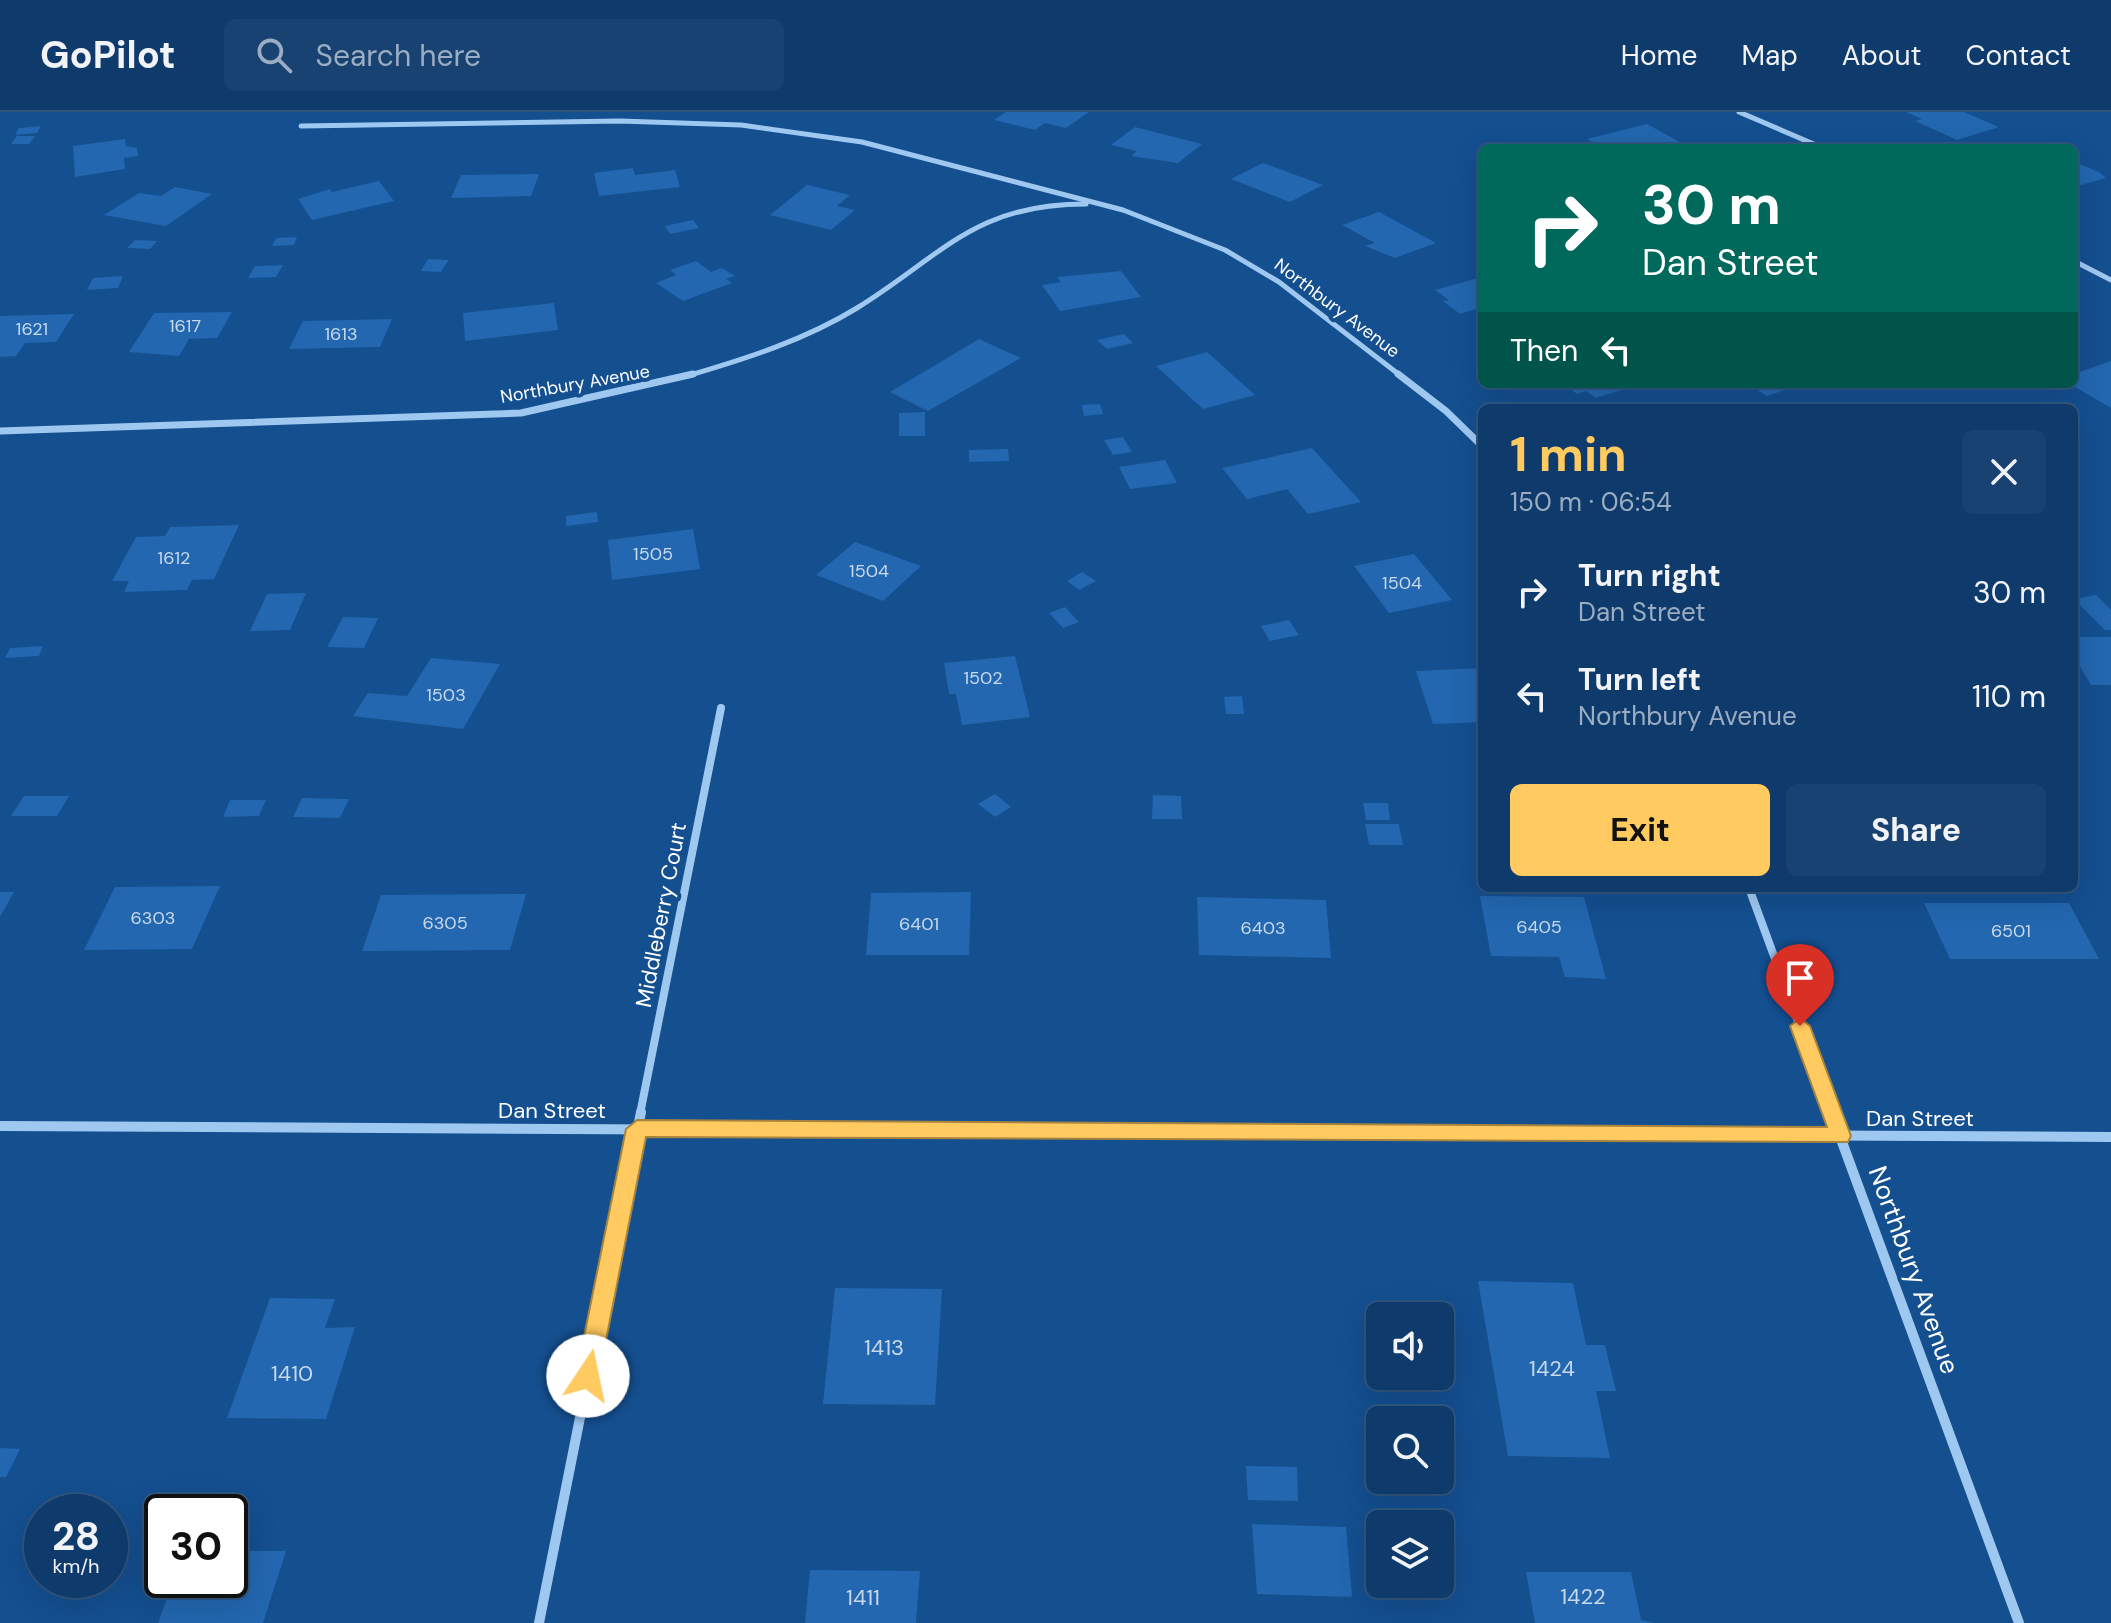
<!DOCTYPE html>
<meta charset="utf-8">
<style>
body{margin:0;font-family:"DM Sans",sans-serif;background:#184272;color:#f1f3f6;height:100vh;display:flex;flex-direction:column;font-size:30px;white-space:nowrap}
*{box-sizing:border-box;margin:0}
p{font-size:26px;color:#9badc2}
.icon{flex:none;width:44px;height:44px;fill:none;stroke:currentColor;stroke-width:2;stroke-linecap:round;stroke-linejoin:round}
.map{position:relative;flex:1;overflow:hidden}
.sheet{position:absolute;left:1478px;top:292px;width:600px;height:488px;display:flex;flex-direction:column;background:#0f3b6c;border-radius:12px;box-shadow:0 8px 32px #0002,0 0 0 2px #2f557f}
.sheet>*{flex:none}
.banner{position:absolute;left:1478px;top:32px;width:600px;height:244px;border-radius:12px;box-shadow:0 8px 32px #0002,0 0 0 2px #2f557f;background:#00695c;color:#fff;overflow:hidden}
.buttons{position:absolute;left:1366px;top:1190px;display:grid;gap:16px}
.buttons a{display:grid;place-items:center;width:88px;height:88px;border-radius:12px;background:#0f3b6c;box-shadow:0 8px 32px #0002,0 0 0 2px #2f557f;font-size:40px}
.speed{position:absolute;left:24px;top:1382px;display:flex;gap:16px;font-size:40px;font-weight:700;text-align:center}
.speed>*{display:grid;place-content:center;width:104px;height:104px;border-radius:50%;background:#0f3b6c;box-shadow:0 8px 32px #0002,0 0 0 2px #2f557f;line-height:1}
.speed small{font-size:20px;font-weight:400}
.speed .limit{border:4px solid #111;border-radius:12px;background:#fff;color:#111}
.pin{position:absolute;display:grid;place-items:center;width:68px;height:68px;color:#fff;margin:-82px -34px;border-radius:50% 50% 50% 0;rotate:-45deg;box-shadow:0 0 8px #0007}
.pin .icon{rotate:45deg}
.me{position:absolute;width:88px;margin:-44px;rotate:11deg;stroke-linejoin:round;filter:drop-shadow(0 0 6px #0008)}
.turn{display:flex;align-items:center;gap:28px;height:168px;padding:0 32px;font-size:36px}
.turn .icon{width:104px;height:104px;stroke-width:2.5}
.turn b{display:block;font-size:56px;line-height:68px}
.then{display:flex;align-items:center;height:76px;padding:0 32px;background:#0003;gap:16px;font-size:30px}
.round{display:grid;place-items:center;flex:none;width:84px;height:84px;border-radius:12px;background:#184272}
.overview{display:flex;align-items:center;justify-content:space-between;height:136px;padding:0 32px}
h1{font-size:48px;font-weight:700;line-height:60px;color:#ffca5f}
.button{display:flex;gap:16px;margin-top:auto;padding:16px 32px}
.button a{flex:1;height:92px;border-radius:12px;background:#ffca5f;color:#111;font-size:32px;font-weight:700;line-height:92px;text-align:center}
.button a+a{background:#184272;color:#f1f3f6}
ul{padding:0;list-style:none}
li{display:flex;align-items:center;gap:24px;height:104px;padding:0 32px}
li div{flex:1}
li b{display:block;font-size:30px}
li em{font-style:normal}
header{display:flex;align-items:center;gap:48px;box-sizing:border-box;height:112px;padding:0 40px;background:#0f3b6c;border-bottom:2px solid #2f557f}
header strong{font-size:38px}
nav{display:flex;gap:44px;margin-inline-start:auto;font-size:28px}
.search{width:560px;height:72px;background:#184272;display:flex;align-items:center;gap:20px;box-sizing:border-box;padding:0 28px;border-radius:12px;color:#9badc2;font-size:30px}
.map>svg:first-child{display:block}
.building{fill:#2267af}
.lines{fill:none;stroke-linecap:round;stroke-linejoin:round}
.street-far3{stroke:#9fc8f1;stroke-width:5}
.street-far2{stroke:#9fc8f1;stroke-width:7}
.street-far1{stroke:#9fc8f1;stroke-width:8}
.street{stroke:#9fc8f1;stroke-width:10}
.route{fill:#ffca5f;stroke:#a6833e;stroke-width:2}
.labels{text-anchor:middle;dominant-baseline:central;stroke-width:8;stroke-linejoin:round;paint-order:stroke}
.far-street-label{font-size:18px;fill:#fff;stroke:#144f90}
.number-label{font-size:18px;fill:#c8d9eb}
.street-label{font-size:22px;fill:#fff;stroke:#144f90}
.near-number-label{font-size:22px;fill:#c8d9eb}
.near-street-label{font-size:26px;fill:#fff;stroke:#144f90}
</style>
<header>
<strong>GoPilot</strong>
<div class="search"><svg class="icon" aria-label="search" viewBox="0 0 24 24"><circle cx="10" cy="10" r="6"/><path d="M15 15l6 6"/></svg>Search here</div>
<nav><a>Home</a><a>Map</a><a>About</a><a>Contact</a></nav>
</header>
<div class="map">
<svg width="2111" height="1511" viewBox="0 0 2111 1511">
<rect width="100%" height="100%" fill="#144f90"/>
<g class="building">
<polygon points="1006,0 1089,0 1066,16 1045,11 1035,18 994,8"/>
<polygon points="1906,0 1964,0 1999,15 1957,28 1915,9 1922,7"/>
<polygon points="1647,12 1680,30 1671,33 1677,36 1603,36 1587,27"/>
<polygon points="41,14 37,21 15,23 19,16"/>
<polygon points="1135,15 1202,32 1178,51 1131,44 1137,39 1111,33"/>
<polygon points="17,24 35,24 29,32 11,32"/>
<polygon points="125,27 126,34 137,36 138,44 124,46 125,57 75,65 73,34"/>
<polygon points="2074,50 2099,60 2106,66 2074,75"/>
<polygon points="1263,51 1323,73 1290,90 1231,67"/>
<polygon points="633,56 635,63 675,58 680,75 599,84 594,61"/>
<polygon points="539,62 531,84 451,86 461,63"/>
<polygon points="379,69 394,89 312,108 298,87 330,77 332,80"/>
<polygon points="807,73 850,83 837,94 855,98 831,118 770,103"/>
<polygon points="175,75 212,82 166,114 104,103 139,81 161,84"/>
<polygon points="1379,100 1436,131 1395,146 1365,134 1375,131 1342,113"/>
<polygon points="693,108 699,116 670,122 665,114"/>
<polygon points="297,125 294,133 272,134 276,126"/>
<polygon points="135,128 157,129 150,137 127,136"/>
<polygon points="428,147 449,148 441,160 421,159"/>
<polygon points="696,149 711,160 722,156 735,164 726,167 732,171 683,189 656,171 676,163 670,158"/>
<polygon points="283,153 276,165 248,166 255,154"/>
<polygon points="1121,159 1141,185 1060,199 1042,173 1061,170 1057,165"/>
<polygon points="123,164 118,176 87,178 93,166"/>
<polygon points="1482,165 1482,195 1460,202 1443,189 1449,188 1435,178"/>
<polygon points="554,191 558,218 465,229 463,201"/>
<polygon points="232,200 217,226 189,227 179,244 129,240 154,201"/>
<polygon points="74,202 56,230 25,231 16,244 0,245 0,204"/>
<polygon points="392,207 380,235 289,237 303,209"/>
<polygon points="1124,222 1133,231 1107,237 1097,228"/>
<polygon points="979,227 1021,246 928,299 890,280"/>
<polygon points="1207,240 1255,283 1203,297 1156,254"/>
<polygon points="2111,249 2111,296 2070,272 2074,272 2074,262"/>
<polygon points="1563,272 1630,272 1634,274 1596,286 1586,279 1577,282"/>
<polygon points="1757,272 1779,272 1788,277 1767,284 1757,278 1763,276"/>
<polygon points="1100,292 1103,302 1084,304 1082,293"/>
<polygon points="925,300 925,324 899,324 899,301"/>
<polygon points="1123,325 1132,340 1113,343 1104,328"/>
<polygon points="1312,336 1361,390 1308,402 1287,377 1247,387 1222,356"/>
<polygon points="1008,337 1009,349 969,350 969,338"/>
<polygon points="1165,348 1177,371 1130,377 1119,355"/>
<polygon points="597,400 598,410 566,414 566,404"/>
<polygon points="239,413 214,467 192,468 187,478 124,480 129,469 112,469 136,425 165,424 170,415"/>
<polygon points="693,417 700,457 612,468 608,428"/>
<polygon points="855,430 921,454 883,489 816,463"/>
<polygon points="1414,442 1452,488 1389,501 1354,454"/>
<polygon points="1082,460 1096,469 1079,478 1067,469"/>
<polygon points="306,481 290,518 250,519 267,482"/>
<polygon points="2096,483 2111,498 2111,518 2105,518 2074,487"/>
<polygon points="1065,495 1079,510 1063,516 1049,501"/>
<polygon points="343,505 378,506 364,536 327,535"/>
<polygon points="1289,508 1299,523 1270,529 1261,514"/>
<polygon points="2074,525 2111,525 2111,573 2091,573 2074,544"/>
<polygon points="43,534 39,544 5,546 10,536"/>
<polygon points="1015,544 1030,605 962,613 956,582 949,582 944,551"/>
<polygon points="431,546 500,552 463,617 353,604 368,581 407,584"/>
<polygon points="1482,556 1482,610 1433,612 1416,559"/>
<polygon points="1242,584 1244,602 1226,602 1224,585"/>
<polygon points="995,682 1011,695 995,705 978,692"/>
<polygon points="1153,683 1181,684 1182,707 1152,707"/>
<polygon points="24,684 69,684 57,704 11,704"/>
<polygon points="302,686 349,687 340,706 293,705"/>
<polygon points="230,688 266,688 259,704 223,705"/>
<polygon points="1363,691 1388,691 1390,708 1366,708"/>
<polygon points="1365,712 1399,712 1403,733 1369,733"/>
<polygon points="220,774 192,837 84,838 115,775"/>
<polygon points="0,780 14,780 0,805"/>
<polygon points="971,780 969,843 866,843 871,781"/>
<polygon points="526,782 510,838 362,839 381,783"/>
<polygon points="1480,784 1584,785 1606,867 1565,865 1559,845 1491,844"/>
<polygon points="1197,785 1326,788 1331,846 1199,843"/>
<polygon points="1924,791 2069,791 2099,847 1950,847"/>
<polygon points="1478,1169 1573,1171 1586,1233 1605,1233 1616,1279 1596,1279 1610,1346 1508,1344"/>
<polygon points="835,1176 942,1177 935,1293 823,1292"/>
<polygon points="270,1186 335,1187 325,1216 355,1215 326,1307 227,1306"/>
<polygon points="0,1336 20,1337 6,1365 0,1365"/>
<polygon points="1246,1354 1297,1355 1298,1389 1248,1388"/>
<polygon points="1252,1412 1346,1415 1352,1485 1257,1482"/>
<polygon points="230,1439 286,1439 263,1511 158,1511 174,1468 230,1468"/>
<polygon points="810,1458 920,1459 916,1511 805,1511"/>
<polygon points="1526,1460 1631,1460 1641,1508 1655,1511 1535,1511"/>
</g>
<g class="lines">
<g class="street-far3">
<polyline points="1739,0 1823,36"/>
<polyline points="301,14 620,9 741,13 862,30 1123,98 1225,138 1279,170 1401,264"/>
<polyline points="2074,149 2111,168"/>
<path d="M687,264C745,247 805,228 857,196C944,142 974,92 1086,92"/>
</g>
<g class="street-far2">
<polyline points="1398,262 1446,299 1482,334"/>
<polyline points="0,319 521,301 693,262"/>
</g>
<g class="street-far1">
<polyline points="1749,776 1832,1002"/>
<polyline points="640,1002 721,596"/>
</g>
<g class="street">
<polyline points="1831,1000 2019,1511"/>
<polyline points="0,1014 2111,1025"/>
<polyline points="539,1511 641,1000"/>
</g>
</g>
<polygon class="route" points="1800,906 1810,914 1851,1024 1848,1030 646,1025 599,1264 596,1271 588,1274 579,1271 576,1264 626,1017 637,1008 1827,1015 1790,914"/>
<g class="labels">
<g class="far-street-label">
<text transform="translate(1337 196) rotate(37)">Northbury Avenue</text>
<text transform="translate(575 272) rotate(-10)">Northbury Avenue</text>
</g>
<g class="number-label">
<text x="185" y="214">1617</text>
<text x="32" y="217">1621</text>
<text x="341" y="222">1613</text>
<text x="653" y="442">1505</text>
<text x="174" y="446">1612</text>
<text x="869" y="459">1504</text>
<text x="1402" y="471">1504</text>
<text x="983" y="566">1502</text>
<text x="446" y="583">1503</text>
<text x="153" y="806">6303</text>
<text x="445" y="811">6305</text>
<text x="919" y="812">6401</text>
<text x="1539" y="815">6405</text>
<text x="1263" y="816">6403</text>
<text x="2011" y="819">6501</text>
</g>
<g class="street-label">
<text transform="translate(661 803) rotate(-79)">Middleberry Court</text>
<text x="552" y="998">Dan Street</text>
<text x="1920" y="1006">Dan Street</text>
</g>
<g class="near-number-label">
<text x="884" y="1235">1413</text>
<text x="1552" y="1256">1424</text>
<text x="292" y="1261">1410</text>
<text x="1583" y="1484">1422</text>
<text x="863" y="1485">1411</text>
</g>
<g class="near-street-label">
<text transform="translate(1914 1158) rotate(70)">Northbury Avenue</text>
</g>
</g>
</svg>
<div class="buttons">
<a><svg class="icon" aria-label="sound" viewBox="0 0 24 24"><path d="M4 9h4l5-4v14l-5-4H4zM17 9q2 3 0 6"/></svg></a>
<a><svg class="icon" aria-label="search" viewBox="0 0 24 24"><circle cx="10" cy="10" r="6"/><path d="M15 15l6 6"/></svg></a>
<a><svg class="icon" aria-label="layers" viewBox="0 0 24 24"><path d="M12 4l9 5-9 5-9-5zM3 14l9 5 9-5"/></svg></a>
</div>
<div class="speed"><div>28<small>km/h</small></div><div class="limit">30</div></div>
<div class="pin" style="left:1800px;top:914px;background:#d93025"><svg class="icon" aria-label="arrive" viewBox="0 0 24 24"><path d="M6 21V4h12l-3 4 3 4H6"/></svg></div>
<svg class="me" style="left:588px;top:1264px" viewBox="-20 -20 40 40"><circle r="19" fill="#fff"/><path d="M0-13L10 11 0 6-10 11z" fill="#ffca5f"/></svg>
<div class="banner">
<div class="turn"><svg class="icon" aria-label="right" viewBox="0 0 24 24"><path d="M7 20v-9h11M14 6l5 5-5 5"/></svg><div><b>30 m</b>Dan Street</div></div>
<div class="then">Then<svg class="icon" aria-label="left" viewBox="0 0 24 24"><path d="M17 20v-9H6M10 6l-5 5 5 5"/></svg></div>
</div>
<section class="sheet">
<div class="overview"><div><h1>1 min</h1><p>150 m · 06:54</p></div><a class="round"><svg class="icon" aria-label="close" viewBox="0 0 24 24"><path d="M6 6l12 12M18 6L6 18"/></svg></a></div>
<ul>
<li><svg class="icon" aria-label="right" viewBox="0 0 24 24"><path d="M7 20v-9h11M14 6l5 5-5 5"/></svg><div><b>Turn right</b><p>Dan Street</p></div><em>30 m</em></li>
<li><svg class="icon" aria-label="left" viewBox="0 0 24 24"><path d="M17 20v-9H6M10 6l-5 5 5 5"/></svg><div><b>Turn left</b><p>Northbury Avenue</p></div><em>110 m</em></li>
</ul>
<div class="button"><a>Exit</a><a>Share</a></div>
</section>
</div>
